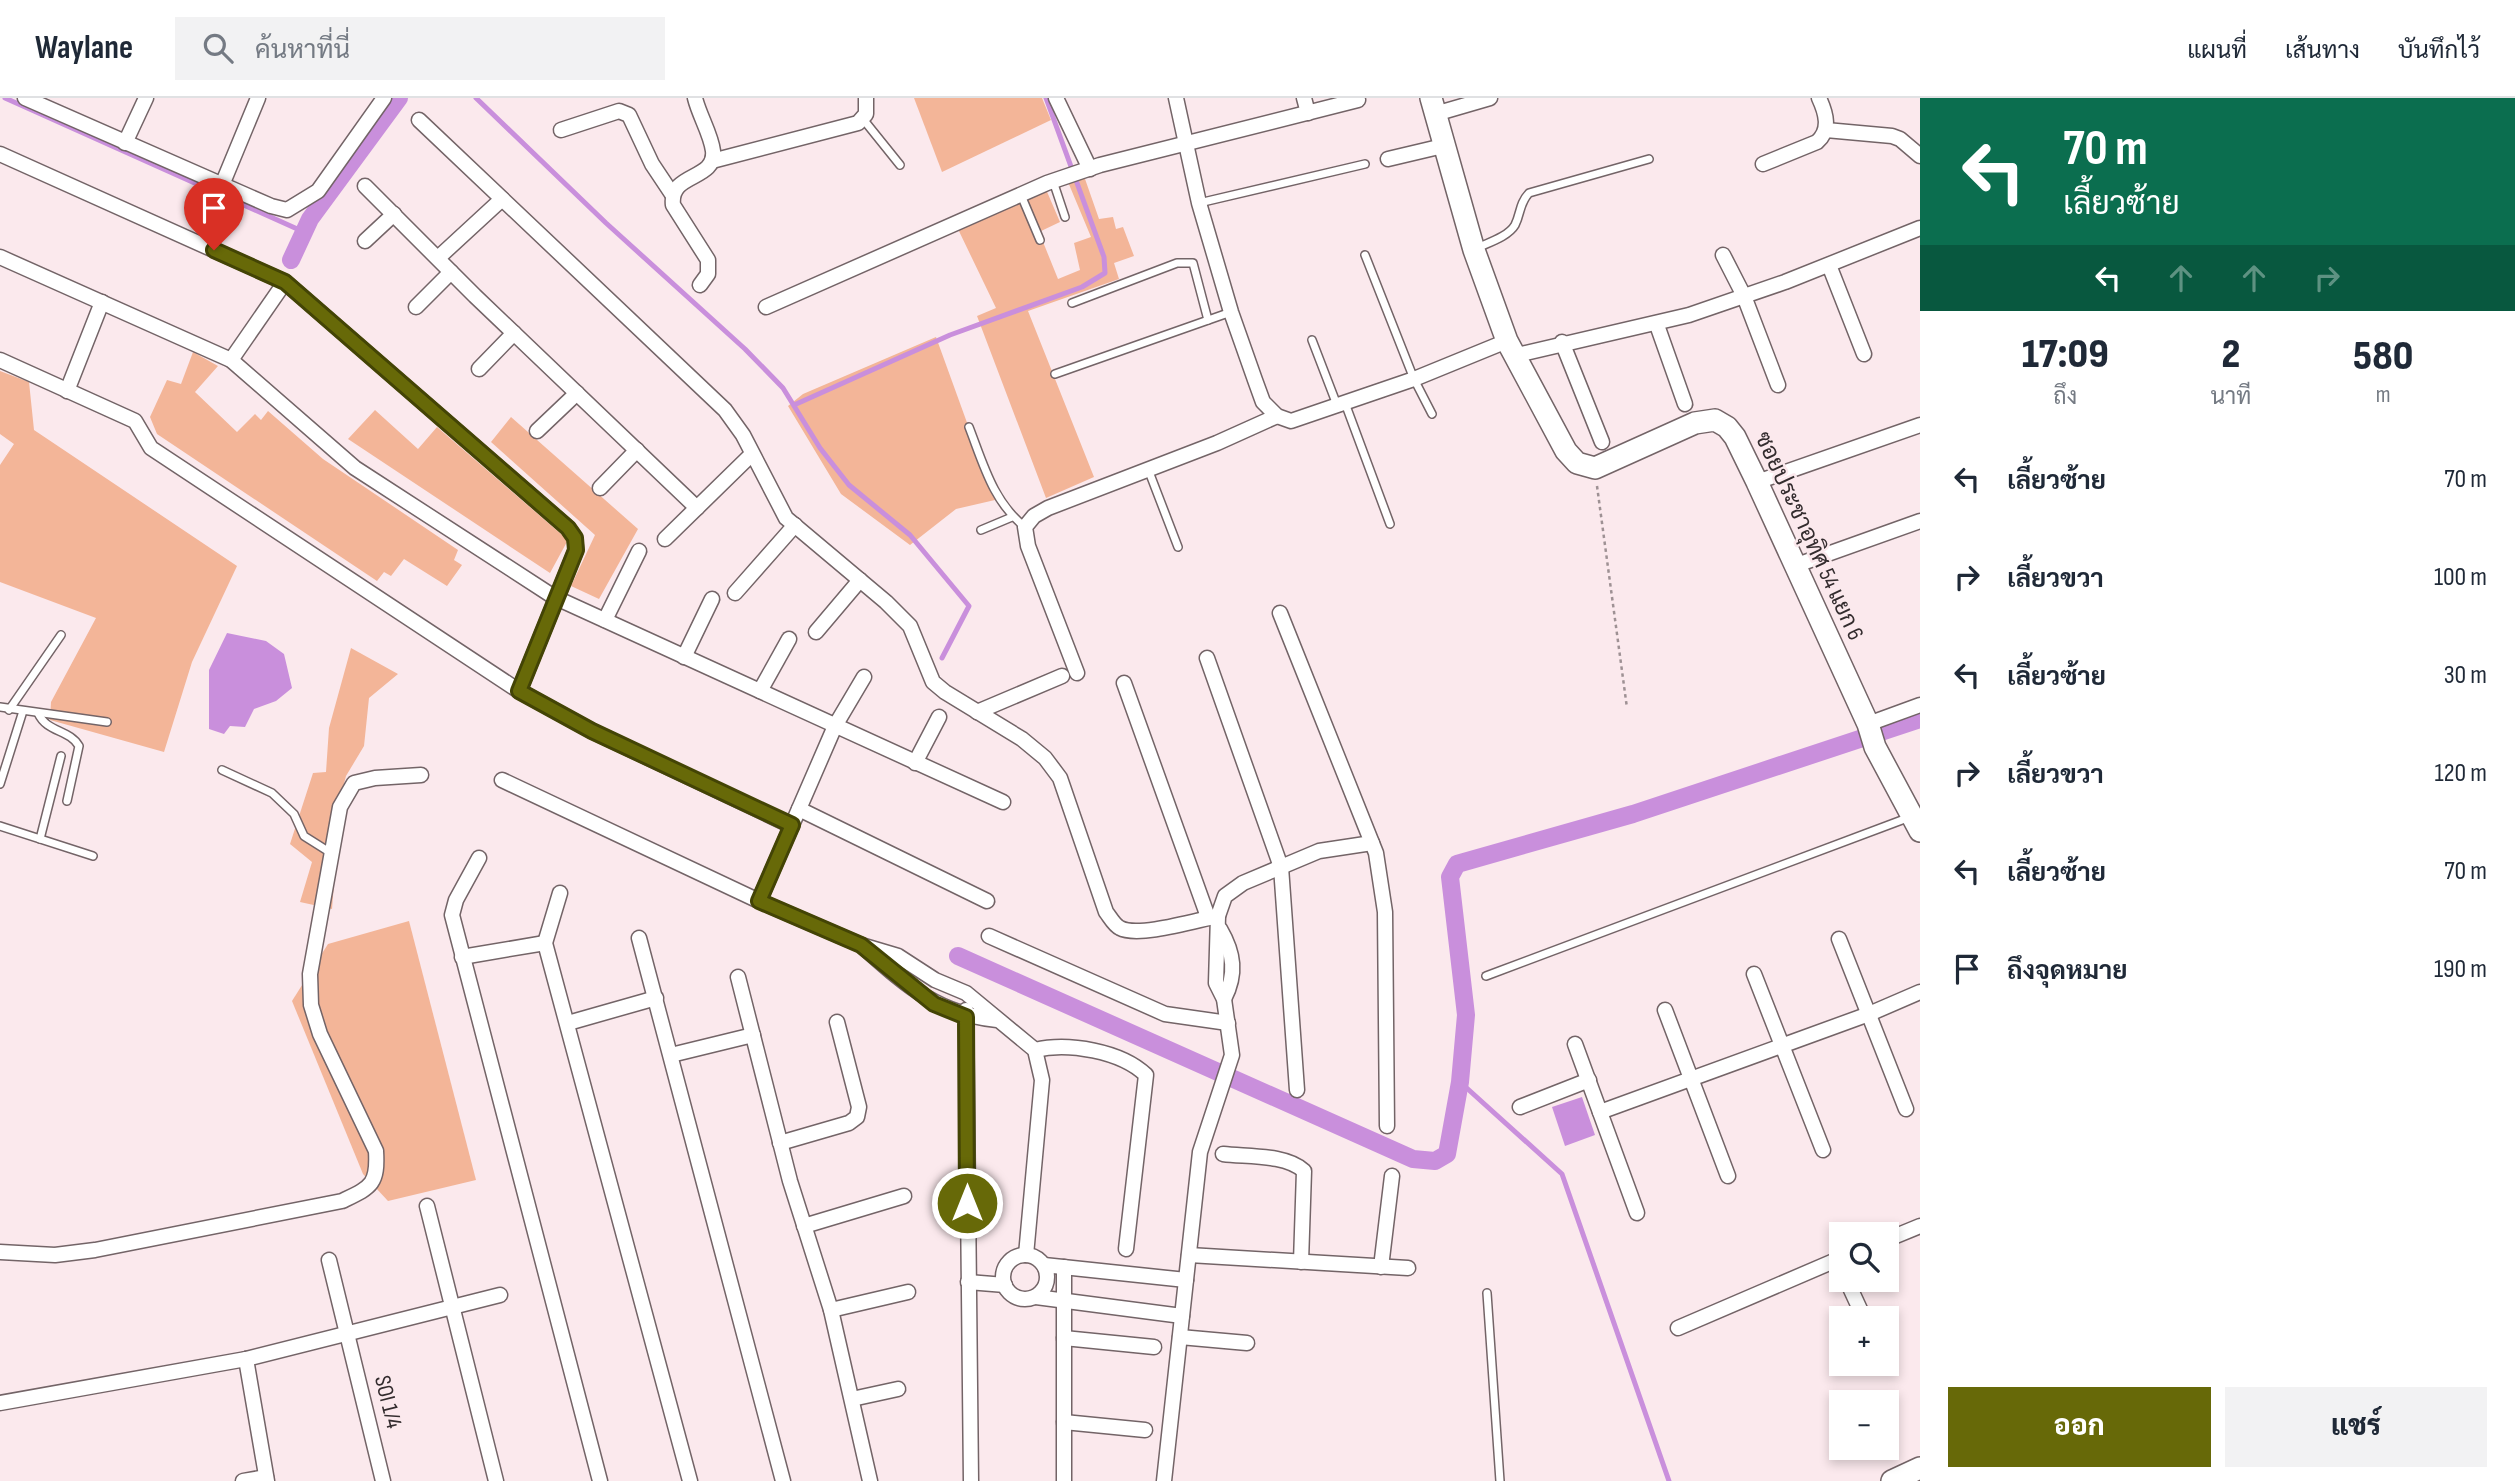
<!DOCTYPE html>
<html lang="th">
<meta charset="utf-8">
<style>
body{margin:0;font-family:"Sofia Sans Condensed",Sarabun,sans-serif;background:#f2f2f3;color:#1f2937;height:100vh;display:flex;flex-direction:column;font-size:26px;white-space:nowrap}
*{box-sizing:border-box;margin:0}
p{font-size:23px;color:#747a83}
.icon{flex:none;width:38px;height:38px;fill:none;stroke:currentColor;stroke-width:2;stroke-linecap:round;stroke-linejoin:round}
.map{position:relative;flex:1;overflow:hidden}
.details{display:flex;flex-direction:column;background:#fff;width:595px}
.details>*{flex:none}
.top-card{background:#0b6e4f;color:#fff;overflow:hidden}
.tools{position:absolute;left:1829px;top:1124px;display:grid;gap:14px}
.tools a{display:grid;place-items:center;width:70px;height:70px;border-radius:0px;background:#fff;box-shadow:0 4px 10px #0003;font-size:35px}
.pin{position:absolute;display:grid;place-items:center;width:60px;height:60px;color:#fff;margin:-72px -30px;border-radius:50% 50% 50% 0;rotate:-45deg;box-shadow:0 0 7px #0007}
.pin .icon{rotate:45deg}
.me{position:absolute;width:77px;margin:-38px;rotate:0deg;stroke-linejoin:round;filter:drop-shadow(0 0 5px #0008)}
.turn{display:flex;align-items:center;gap:24px;height:147px;padding:0 28px;font-size:32px}
.turn .icon{width:91px;height:91px;stroke-width:2.5}
.turn b{display:block;font-size:49px;line-height:60px}
.lanes{display:flex;align-items:center;height:66px;padding:0 28px;background:#0003;justify-content:center;gap:35px;direction:ltr}
.lanes .off{opacity:.35}
.eta{display:flex;justify-content:space-evenly;align-items:center;height:119px;text-align:center}
.eta b{font-size:42px;font-weight:800;line-height:49px}
.action{display:flex;gap:14px;margin-top:auto;padding:14px 28px}
.action a{flex:1;height:80px;border-radius:0px;background:#676908;color:#fff;font-size:28px;font-weight:800;line-height:80px;text-align:center}
.action a+a{background:#f2f2f3;color:#1f2937}
ul{padding:0;list-style:none}
li{display:flex;align-items:center;gap:21px;height:98px;padding:0 28px}
li div{flex:1}
li b{display:block;font-size:26px}
li em{font-style:normal}
header{display:flex;align-items:center;gap:42px;box-sizing:border-box;height:98px;padding:0 35px;background:#fff;border-bottom:2px solid #e0e1e3}
header strong{font-size:33px}
nav{display:flex;gap:38px;margin-inline-start:auto;font-size:24px}
.search{width:490px;height:63px;background:#f2f2f3;display:flex;align-items:center;gap:18px;box-sizing:border-box;padding:0 24px;border-radius:0px;color:#747a83;font-size:26px}
main{display:flex;flex:1;min-height:0}
.map>svg:first-child{display:block}
.green{fill:#f3b598}
.water{fill:#c98fdc}
.lines{fill:none;stroke-linecap:round;stroke-linejoin:round}
.stream{stroke:#c98fdc;stroke-width:5}
.canal{stroke:#c98fdc;stroke-width:18}
.lane-casing{stroke:#736467;stroke-width:10}
.street-casing{stroke:#736467;stroke-width:17}
.secondary-casing{stroke:#736467;stroke-width:24}
.path{stroke:#9e9194;stroke-width:2.5;stroke-dasharray:3.5 3.5;stroke-linecap:butt}
.lane{stroke:#fff;stroke-width:7}
.street{stroke:#fff;stroke-width:14}
.secondary{stroke:#fff;stroke-width:21}
.route-casing{stroke:#434405;stroke-width:18}
.route{stroke:#676908;stroke-width:12}
.labels{text-anchor:middle;dominant-baseline:central;stroke-width:5;stroke-linejoin:round;paint-order:stroke}
.street-label{font-size:23px;fill:#332c2e;stroke:#fbe9ed}
</style>
<header>
<strong>Waylane</strong>
<div class="search"><svg class="icon" aria-label="search" viewBox="0 0 24 24"><circle cx="10" cy="10" r="6"/><path d="M15 15l6 6"/></svg>ค้นหาที่นี่</div>
<nav><a>แผนที่</a><a>เส้นทาง</a><a>บันทึกไว้</a></nav>
</header>
<main>
<div class="map">
<svg width="1920" height="1383" viewBox="0 0 1920 1383">
<rect width="100%" height="100%" fill="#fbe9ed"/>
<g class="green">
<polygon points="914,0 1042,0 1051,22 942,74"/>
<polygon points="1084,78 1099,121 1113,119 1116,131 1123,129 1134,158 1114,165 1119,181 1028,213 1094,379 1046,400 977,218 996,210 957,129 1045,89 1060,124 1039,134 1058,181 1080,172 1074,145 1091,139 1068,84"/>
<polygon points="936,239 995,402 956,411 910,447 841,396 788,308 803,296"/>
<polygon points="193,254 218,268 195,294 237,334 255,316 261,322 268,313 323,361 458,452 454,462 462,467 447,488 404,461 391,478 384,474 377,483 157,336 150,319 167,282 181,286"/>
<polygon points="0,273 29,284 34,332 237,468 192,564 164,654 50,622 51,604 96,520 0,484 0,367 14,346 0,336"/>
<polygon points="375,312 418,351 437,329 568,442 550,475 348,341"/>
<polygon points="511,319 638,431 599,501 571,488 595,437 491,344"/>
<polygon points="351,550 398,576 369,600 364,648 346,678 333,729 335,773 332,811 300,804 312,764 290,746 313,675 326,674 329,630"/>
<polygon points="409,823 476,1082 388,1103 363,1076 292,903 328,846"/>
</g>
<g class="water">
<polygon points="227,535 266,543 284,556 292,590 276,603 254,611 245,629 230,628 224,636 209,631 209,572"/>
<polygon points="1582,999 1595,1037 1565,1048 1552,1009"/>
</g>
<g class="lines">
<g class="stream">
<polyline points="5,0 304,134"/>
<polyline points="476,0 606,125 745,251 783,290 820,350 849,387 910,437 969,508 942,560"/>
<polyline points="794,307 950,237 1082,189 1105,175 1104,159 1046,0"/>
<polyline points="1460,984 1562,1076 1669,1383"/>
</g>
<g class="canal">
<polyline points="291,162 310,121 399,0"/>
<polyline points="958,858 1413,1061 1435,1063 1447,1056 1460,984 1466,917 1450,779 1457,766 1633,716 1920,621"/>
</g>
<defs>
<g id="lane">
<polyline points="863,21 900,67"/>
<polyline points="1053,83 1065,119"/>
<polyline points="1021,97 1040,142"/>
<polyline points="1199,105 1365,66"/>
<path d="M1475,151C1487,145 1508,139 1515,127C1521,115 1519,106 1529,95L1649,61"/>
<polyline points="1365,157 1414,281 1432,316"/>
<polyline points="1072,205 1177,165 1193,165 1208,222"/>
<polyline points="1312,242 1337,307"/>
<polyline points="1055,276 1231,214"/>
<polyline points="1345,305 1390,426"/>
<path d="M969,329C983,365 993,404 1025,429"/>
<polyline points="1148,371 1178,449"/>
<polyline points="981,432 1012,419"/>
<polyline points="0,609 107,624"/>
<polyline points="9,612 61,537"/>
<path d="M38,615C47,635 69,631 79,648L67,703"/>
<polyline points="222,672 272,695 294,716 304,738 331,755"/>
<polyline points="0,686 23,613"/>
<polyline points="0,728 93,758"/>
<polyline points="40,741 61,658"/>
<polyline points="1486,878 1910,719"/>
<polyline points="1487,1195 1500,1383"/>
</g>
<g id="street">
<polyline points="25,0 271,108 287,112 318,93 384,0"/>
<path d="M695,0C699,17 711,36 713,53C716,83 669,74 673,107L708,162V176L700,187"/>
<polyline points="1056,0 1090,71"/>
<polyline points="1176,0 1199,105 1231,214 1255,282 1263,304 1277,318 1291,323 1414,281 1507,243"/>
<polyline points="1304,0 1308,15"/>
<polyline points="1435,16 1490,0"/>
<path d="M419,22L725,312L743,337L786,420L886,504L910,528L933,584L945,594L1022,641L1045,660L1060,680L1106,814C1110,819 1114,827 1120,830C1138,840 1197,822 1218,818"/>
<polyline points="561,32 619,13 629,17 652,66 672,96"/>
<polyline points="1826,32 1892,38 1900,41 1920,58"/>
<polyline points="125,45 146,0"/>
<polyline points="0,56 285,184 568,430 575,440 576,452 519,593"/>
<polyline points="1388,61 1443,48"/>
<polyline points="712,63 858,25 866,16 866,0"/>
<path d="M1763,66L1817,44C1831,32 1826,15 1819,0"/>
<polyline points="222,87 258,0"/>
<polyline points="365,88 475,198 697,410"/>
<polyline points="365,143 394,116"/>
<polyline points="1723,157 1744,198 1778,287"/>
<polyline points="0,159 231,262 355,370 554,499 1003,704"/>
<polyline points="438,160 502,101"/>
<polyline points="1829,167 1864,256"/>
<polyline points="416,209 451,174"/>
<polyline points="766,209 1047,85 1100,67 1358,2"/>
<polyline points="1657,227 1685,306"/>
<polyline points="1562,244 1602,344"/>
<polyline points="1517,257 1689,217 1785,184 1920,130"/>
<polyline points="0,262 135,323 151,350 519,593 592,633 792,728"/>
<polyline points="231,262 285,184"/>
<polyline points="479,271 514,235"/>
<polyline points="67,293 102,204"/>
<polyline points="537,333 577,295"/>
<polyline points="1757,384 1920,327"/>
<polyline points="600,390 637,352"/>
<polyline points="665,441 752,356"/>
<polyline points="1794,468 1920,423"/>
<polyline points="735,495 795,427"/>
<polyline points="1280,515 1376,755 1385,814 1387,1028"/>
<polyline points="605,522 639,453"/>
<polyline points="816,534 860,482"/>
<polyline points="684,559 712,501"/>
<polyline points="1207,560 1281,769 1297,992"/>
<polyline points="1077,575 1028,448 1025,429 1034,418 1048,410 1217,345 1277,318"/>
<polyline points="1124,585 1208,819"/>
<polyline points="760,593 789,541"/>
<polyline points="977,614 1062,578"/>
<polyline points="1868,626 1920,607"/>
<polyline points="915,665 939,619"/>
<polyline points="502,682 759,803 861,847"/>
<polyline points="799,711 987,803"/>
<polyline points="479,760 456,802 452,817 600,1383"/>
<polyline points="560,795 545,845 690,1383"/>
<polyline points="759,803 835,628 864,579"/>
<path d="M1220,831C1234,855 1237,876 1224,901"/>
<polyline points="989,838 1165,916 1228,925"/>
<polyline points="639,840 783,1383"/>
<polyline points="1839,841 1906,1011"/>
<polyline points="462,859 545,845"/>
<polyline points="1754,876 1823,1052"/>
<polyline points="738,879 790,1083 831,1212 870,1383"/>
<polyline points="966,912 971,1383"/>
<polyline points="1665,912 1728,1078"/>
<path d="M997,922C936,916 905,886 861,847L898,858L935,882L966,895L1035,952L1042,982L1026,1157"/>
<polyline points="568,925 656,900"/>
<polyline points="1575,946 1637,1115"/>
<path d="M1035,952C1068,944 1121,953 1146,977L1126,1151"/>
<polyline points="671,957 753,937"/>
<polyline points="1520,1009 1589,982"/>
<polyline points="1600,1014 1869,916 1920,894"/>
<polyline points="780,1045 849,1025 857,1019 859,1009 837,924"/>
<path d="M1223,1056C1247,1059 1286,1056 1304,1073L1301,1164"/>
<polyline points="427,1108 496,1383"/>
<polyline points="804,1128 904,1098"/>
<polyline points="1886,1142 1920,1128"/>
<path d="M0,1154L55,1157L95,1152L342,1103C371,1089 378,1087 376,1053L320,936L311,907L310,876L340,709L354,685L375,680L421,677"/>
<polyline points="1189,1157 1408,1170"/>
<circle cx="1025" cy="1179" r="22"/>
<polyline points="329,1162 383,1383"/>
<polyline points="1044,1167 1186,1182"/>
<polyline points="1064,1169 1064,1383"/>
<polyline points="1381,1169 1392,1078"/>
<polyline points="1846,1181 1864,1220"/>
<polyline points="968,1184 1005,1187"/>
<polyline points="1036,1199 1182,1218"/>
<polyline points="831,1212 908,1194"/>
<polyline points="1678,1230 1841,1160"/>
<polyline points="1180,1239 1247,1245"/>
<polyline points="1064,1240 1154,1249"/>
<polyline points="246,1261 267,1383"/>
<polyline points="852,1301 898,1291"/>
<polyline points="0,1305 246,1261 500,1197"/>
<polyline points="1064,1324 1145,1332"/>
<polyline points="243,1383 266,1379"/>
<polyline points="1164,1383 1200,1054 1232,957 1224,901 1216,885 1218,818 1225,798 1243,785 1319,753 1372,745"/>
</g>
<g id="secondary">
<polyline points="1431,0 1474,152 1507,243 1566,353 1577,365 1595,370 1695,325 1715,322 1727,329 1735,339 1757,384 1868,626 1875,649 1920,733"/>
<polyline points="1892,1383 1920,1370"/>
</g>
</defs>
<use href="#lane" class="lane-casing"/>
<use href="#street" class="street-casing"/>
<use href="#secondary" class="secondary-casing"/>
<polyline class="path" points="1597,388 1627,610"/>
<use href="#lane" class="lane"/>
<use href="#street" class="street"/>
<use href="#secondary" class="secondary"/>
</g>
<g class="lines">
<defs>
<polyline id="route" points="214,152 285,184 568,430 575,440 576,452 519,593 592,633 792,727 759,803 861,847 934,906 966,919 967,1105"/>
</defs>
<use href="#route" class="route-casing"/>
<use href="#route" class="route"/>
</g>
<g class="labels">
<g class="street-label">
<text transform="translate(1809 438) rotate(65)">ซอยประชาอุทิศ 54 แยก 6</text>
<text transform="translate(388 1304) rotate(76)">SOI 1/4</text>
</g>
</g>
</svg>
<div class="tools">
<a><svg class="icon" aria-label="search" viewBox="0 0 24 24"><circle cx="10" cy="10" r="6"/><path d="M15 15l6 6"/></svg></a>
<a>+</a>
<a>−</a>
</div>
<div class="pin" style="left:214px;top:152px;background:#d93025"><svg class="icon" aria-label="arrive" viewBox="0 0 24 24"><path d="M6 21V4h12l-3 4 3 4H6"/></svg></div>
<svg class="me" style="left:967px;top:1105px" viewBox="-20 -20 40 40"><circle r="17" fill="#676908" stroke="#fff" stroke-width="3"/><path d="M0-11L8 9 0 5-8 9z" fill="#fff"/></svg>
</div>
<section class="details">
<div class="top-card">
<div class="turn"><svg class="icon" aria-label="left" viewBox="0 0 24 24"><path d="M17 20v-9H6M10 6l-5 5 5 5"/></svg><div><b>70 m</b>เลี้ยวซ้าย</div></div>
<div class="lanes"><svg class="icon" aria-label="left" viewBox="0 0 24 24"><path d="M17 20v-9H6M10 6l-5 5 5 5"/></svg><svg class="icon off" aria-label="ahead" viewBox="0 0 24 24"><path d="M12 20V5M6 11l6-6 6 6"/></svg><svg class="icon off" aria-label="ahead" viewBox="0 0 24 24"><path d="M12 20V5M6 11l6-6 6 6"/></svg><svg class="icon off" aria-label="right" viewBox="0 0 24 24"><path d="M7 20v-9h11M14 6l5 5-5 5"/></svg></div>
</div>
<div class="eta">
<div><b>17:09</b><p>ถึง</p></div>
<div><b>2</b><p>นาที</p></div>
<div><b>580</b><p>m</p></div>
</div>
<ul>
<li><svg class="icon" aria-label="left" viewBox="0 0 24 24"><path d="M17 20v-9H6M10 6l-5 5 5 5"/></svg><div><b>เลี้ยวซ้าย</b></div><em>70 m</em></li>
<li><svg class="icon" aria-label="right" viewBox="0 0 24 24"><path d="M7 20v-9h11M14 6l5 5-5 5"/></svg><div><b>เลี้ยวขวา</b></div><em>100 m</em></li>
<li><svg class="icon" aria-label="left" viewBox="0 0 24 24"><path d="M17 20v-9H6M10 6l-5 5 5 5"/></svg><div><b>เลี้ยวซ้าย</b></div><em>30 m</em></li>
<li><svg class="icon" aria-label="right" viewBox="0 0 24 24"><path d="M7 20v-9h11M14 6l5 5-5 5"/></svg><div><b>เลี้ยวขวา</b></div><em>120 m</em></li>
<li><svg class="icon" aria-label="left" viewBox="0 0 24 24"><path d="M17 20v-9H6M10 6l-5 5 5 5"/></svg><div><b>เลี้ยวซ้าย</b></div><em>70 m</em></li>
<li><svg class="icon" aria-label="arrive" viewBox="0 0 24 24"><path d="M6 21V4h12l-3 4 3 4H6"/></svg><div><b>ถึงจุดหมาย</b></div><em>190 m</em></li>
</ul>
<div class="action"><a>ออก</a><a>แชร์</a></div>
</section>
</main>
